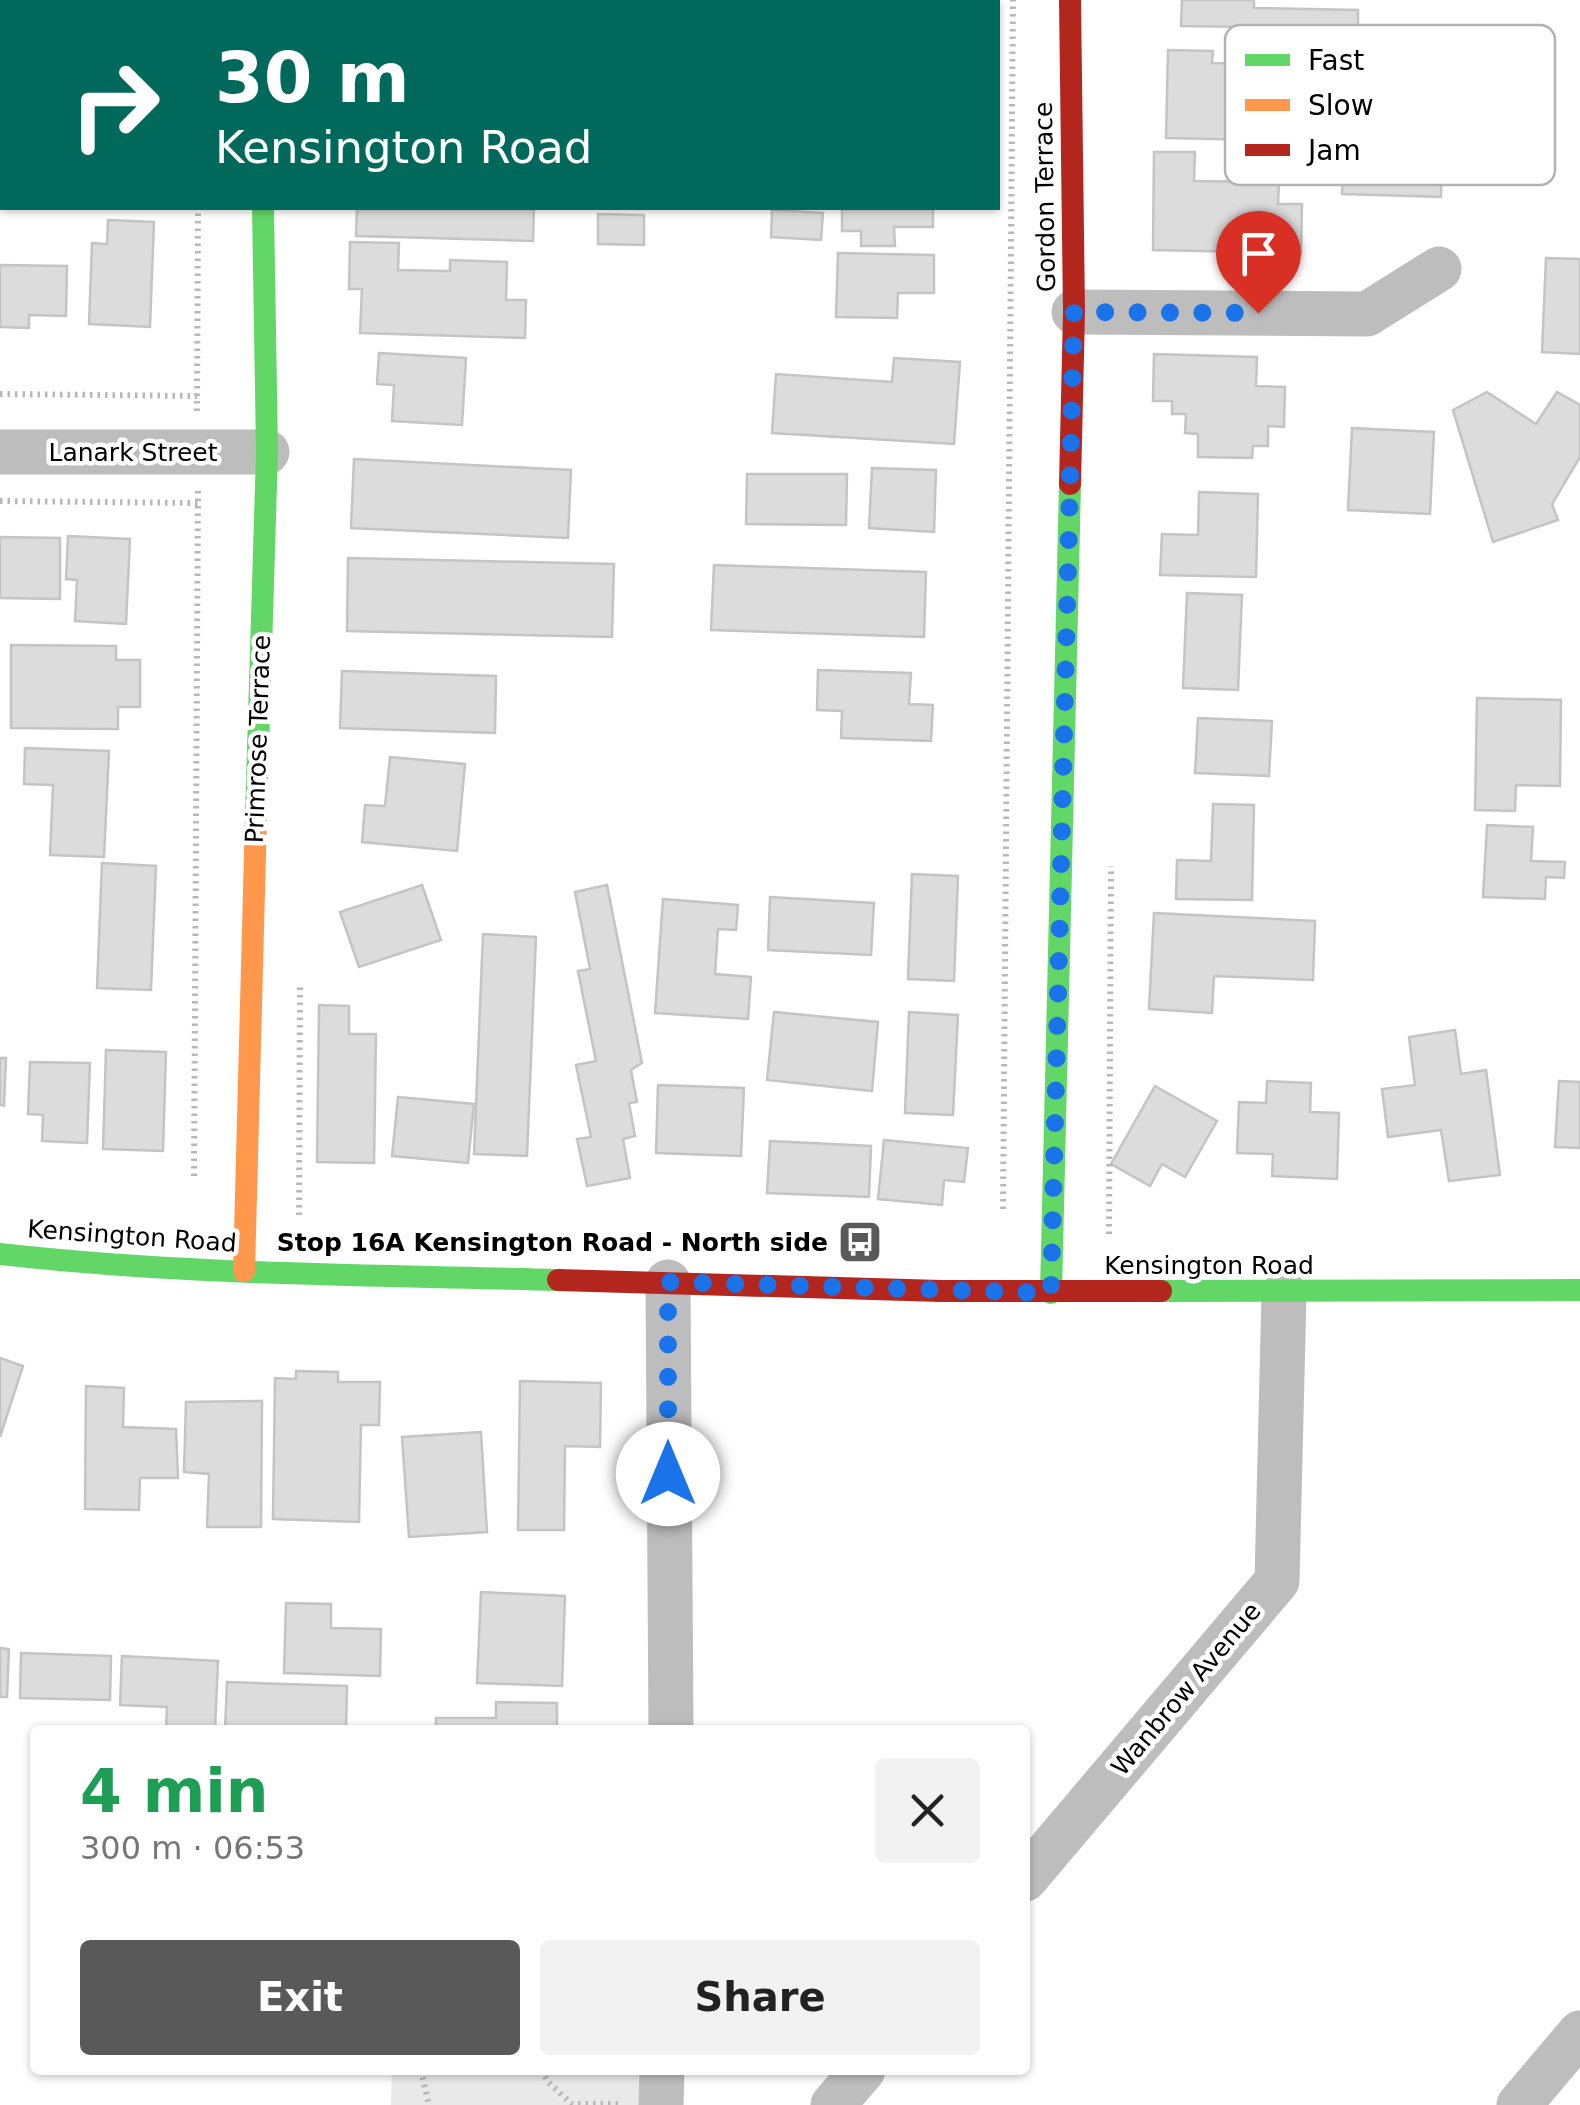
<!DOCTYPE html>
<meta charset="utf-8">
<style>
body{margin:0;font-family:"DejaVu Sans",sans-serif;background:#f2f2f2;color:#222;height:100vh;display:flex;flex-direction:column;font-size:38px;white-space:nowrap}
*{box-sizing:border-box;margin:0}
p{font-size:32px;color:#767676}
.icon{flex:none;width:55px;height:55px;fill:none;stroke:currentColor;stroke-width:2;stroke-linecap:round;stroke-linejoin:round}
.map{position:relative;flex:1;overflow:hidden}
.side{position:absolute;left:30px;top:1725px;width:1000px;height:350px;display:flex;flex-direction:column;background:#fff;border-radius:10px;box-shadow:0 2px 8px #0004}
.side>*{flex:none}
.top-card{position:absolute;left:0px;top:0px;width:1000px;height:210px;box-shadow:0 2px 8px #0004;background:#00695c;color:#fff;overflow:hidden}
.pin{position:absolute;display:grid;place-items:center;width:85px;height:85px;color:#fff;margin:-102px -42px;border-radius:50% 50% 50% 0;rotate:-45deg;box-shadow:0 0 10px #0007}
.pin .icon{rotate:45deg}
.me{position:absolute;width:110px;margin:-55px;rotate:0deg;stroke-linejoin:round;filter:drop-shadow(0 0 8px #0008)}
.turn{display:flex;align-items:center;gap:35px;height:210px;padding:0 50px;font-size:45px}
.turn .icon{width:130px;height:130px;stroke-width:2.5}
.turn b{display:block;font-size:70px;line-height:85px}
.round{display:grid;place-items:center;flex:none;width:105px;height:105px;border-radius:10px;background:#f2f2f2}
.overview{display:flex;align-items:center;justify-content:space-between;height:170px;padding:0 50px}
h1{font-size:60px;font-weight:700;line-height:75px;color:#1e9e55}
.action{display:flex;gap:20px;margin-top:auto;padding:20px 50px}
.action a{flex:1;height:115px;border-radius:10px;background:#595959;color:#fff;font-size:40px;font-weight:700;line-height:115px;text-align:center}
.action a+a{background:#f2f2f2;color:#222}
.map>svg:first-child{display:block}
.green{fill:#e9e9e9}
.building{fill:#dcdcdc;stroke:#c4c4c4;stroke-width:2.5}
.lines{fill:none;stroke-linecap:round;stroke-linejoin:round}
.path{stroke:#b8b8b8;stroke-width:6;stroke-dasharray:2.5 5;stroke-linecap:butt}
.street{stroke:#bdbdbd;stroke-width:45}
.fast{stroke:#63d668;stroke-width:22}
.slow{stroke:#ff974d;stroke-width:22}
.jam{stroke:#b3261e;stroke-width:22}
.route{stroke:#1a73e8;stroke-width:18;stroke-dasharray:0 32.4}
.labels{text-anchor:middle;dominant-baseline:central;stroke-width:9;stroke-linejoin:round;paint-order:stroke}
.street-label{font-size:25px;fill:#000;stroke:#fff}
.poi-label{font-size:25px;font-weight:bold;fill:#000;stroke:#fff;text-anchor:end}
.key{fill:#fff;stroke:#b2b2b2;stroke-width:2.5}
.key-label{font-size:28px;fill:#000}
</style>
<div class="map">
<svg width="1580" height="2105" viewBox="0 0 1580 2105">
<rect width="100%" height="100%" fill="#fff"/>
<polygon class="green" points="392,2070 661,2070 661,2105 391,2105"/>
<g class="building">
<polygon points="810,0 921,0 810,2"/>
<polygon points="1182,0 1254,0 1254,8 1358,10 1358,45 1249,43 1249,27 1181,26"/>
<polygon points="1168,50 1213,51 1212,63 1305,65 1303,141 1166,138"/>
<polygon points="1345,79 1401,81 1399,146 1442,148 1441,197 1342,194"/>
<polygon points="1154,152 1195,152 1194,181 1279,182 1278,204 1302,204 1301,253 1153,250"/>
<polygon points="357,208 534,208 533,241 356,236"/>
<polygon points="842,208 933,208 933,227 894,227 895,246 861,246 861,231 842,231"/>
<polygon points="772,210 823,213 821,240 771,237"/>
<polygon points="598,214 644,215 644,245 598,244"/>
<polygon points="108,220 154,222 150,327 89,324 92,243 107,244"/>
<polygon points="350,242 399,243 398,270 450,271 450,260 507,262 506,300 526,300 525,338 360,333 362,289 349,289"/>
<polygon points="838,253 934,255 934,293 898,293 897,318 836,317"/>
<polygon points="1546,258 1580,259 1580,354 1542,352"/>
<polygon points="0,265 67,266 66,316 29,315 29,328 0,327"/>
<polygon points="379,353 466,358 462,425 392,421 394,385 377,384"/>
<polygon points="1154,354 1257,357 1256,386 1285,387 1284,427 1268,426 1268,446 1253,446 1252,458 1198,457 1198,434 1185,433 1186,414 1172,414 1172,401 1153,401"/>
<polygon points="894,358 960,362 954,444 772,433 776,374 892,382"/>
<polygon points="1487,392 1536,424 1557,392 1580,405 1580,457 1552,504 1558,520 1493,542 1453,410"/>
<polygon points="1352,428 1434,432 1430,514 1348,510"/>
<polygon points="354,459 571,470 568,538 351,528"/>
<polygon points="872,468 936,470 934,532 869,528"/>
<polygon points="747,474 847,474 846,525 746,524"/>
<polygon points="1199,492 1258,494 1256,577 1160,575 1162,534 1198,535"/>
<polygon points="68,536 130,539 126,624 75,621 77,580 66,579"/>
<polygon points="0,537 60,538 60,599 0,598"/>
<polygon points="348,558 614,564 612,637 347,631"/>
<polygon points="714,565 926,572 924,637 711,630"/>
<polygon points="1187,593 1242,595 1238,690 1183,688"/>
<polygon points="11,645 116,646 116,660 140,660 140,707 118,707 118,729 11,728"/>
<polygon points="818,670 911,673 909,704 933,705 931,741 841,738 842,711 817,710"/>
<polygon points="342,671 496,676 495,733 340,728"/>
<polygon points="1477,698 1561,700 1560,786 1516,785 1515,811 1475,810"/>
<polygon points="1198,718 1272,721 1269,776 1195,773"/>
<polygon points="25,748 109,751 104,857 50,855 53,785 24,784"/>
<polygon points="390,757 465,764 457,851 362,842 365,805 385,806"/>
<polygon points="1213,804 1254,805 1252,900 1176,899 1177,860 1211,861"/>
<polygon points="1487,825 1533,827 1531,861 1565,862 1564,878 1546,877 1545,899 1483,897"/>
<polygon points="102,863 156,866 151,990 97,988"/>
<polygon points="912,874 958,876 954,981 908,979"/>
<polygon points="422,885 441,940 359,967 340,912"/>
<polygon points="607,885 642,1063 631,1070 637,1102 629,1103 635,1136 623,1139 630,1178 587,1186 577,1139 591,1137 576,1065 596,1061 578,971 590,969 575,892"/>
<polygon points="770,897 874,903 871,955 768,950"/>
<polygon points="663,899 738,905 736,930 718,929 715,974 751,977 748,1019 655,1013"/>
<polygon points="1154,913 1315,921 1313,980 1214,976 1212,1013 1149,1009"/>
<polygon points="483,934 536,937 527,1156 474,1154"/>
<polygon points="319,1005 349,1006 349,1034 376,1034 374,1163 317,1162"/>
<polygon points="774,1012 878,1022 872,1091 767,1080"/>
<polygon points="909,1012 958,1015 953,1115 905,1113"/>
<polygon points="1455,1030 1461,1074 1486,1070 1500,1175 1449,1181 1441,1130 1388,1137 1382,1089 1415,1085 1409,1037"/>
<polygon points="106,1050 166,1052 163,1151 103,1149"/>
<polygon points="0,1058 6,1058 4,1106 0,1105"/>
<polygon points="30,1062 90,1063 87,1143 42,1141 43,1115 28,1114"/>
<polygon points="1267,1081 1311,1083 1310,1112 1339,1113 1337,1179 1272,1176 1273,1154 1237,1153 1239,1102 1266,1103"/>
<polygon points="1559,1081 1580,1082 1580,1148 1555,1147"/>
<polygon points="658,1085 744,1088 741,1156 656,1153"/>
<polygon points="1155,1086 1217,1121 1185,1177 1162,1164 1150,1186 1111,1164"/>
<polygon points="398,1097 474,1104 468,1163 392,1156"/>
<polygon points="884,1140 968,1148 964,1182 944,1180 942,1205 878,1199"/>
<polygon points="770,1141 871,1146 869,1197 767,1193"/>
<polygon points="0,1358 23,1366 0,1437"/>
<polygon points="296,1371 338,1372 338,1382 380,1382 379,1425 361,1425 359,1522 273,1519 275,1378 296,1379"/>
<polygon points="520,1381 601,1383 600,1447 565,1446 564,1530 518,1530"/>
<polygon points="86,1386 124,1388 123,1427 176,1429 178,1478 140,1478 139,1510 85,1509"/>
<polygon points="262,1401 261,1527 207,1527 209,1474 184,1472 186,1402"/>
<polygon points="481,1432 487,1532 409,1537 402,1437"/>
<polygon points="481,1592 565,1596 562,1686 477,1683"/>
<polygon points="286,1603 331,1604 331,1628 381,1629 380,1676 284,1673"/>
<polygon points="0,1648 9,1649 7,1697 0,1697"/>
<polygon points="21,1653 111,1656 110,1700 20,1698"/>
<polygon points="122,1656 218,1661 215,1730 166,1730 167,1707 120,1705"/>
<polygon points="227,1682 347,1686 346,1730 225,1730"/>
<polygon points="496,1702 557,1703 557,1730 436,1730 436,1718 496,1718"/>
</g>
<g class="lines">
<g class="path">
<polyline points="200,2 200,0"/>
<polyline points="306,2 306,0"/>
<polyline points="0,394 197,396"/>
<polyline points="197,411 198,208"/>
<polyline points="0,501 198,503"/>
<polyline points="194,1176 198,489"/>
<polyline points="1003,1209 1013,0"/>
<polyline points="299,1215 300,984"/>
<polyline points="1109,1234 1111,866"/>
<polyline points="421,2070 429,2105"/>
<polyline points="541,2070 548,2082 572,2104 620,2104"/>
</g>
<g class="street">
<polyline points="259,0 259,2"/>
<polyline points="1074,312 1367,314 1439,269"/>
<polyline points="0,452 267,452"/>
<polyline points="668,1282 671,1730"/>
<polyline points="1025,1879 1277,1581 1284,1293"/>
<polyline points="661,2105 662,2070"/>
<polyline points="833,2105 863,2070"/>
<polyline points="1519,2105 1580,2033"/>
</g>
<g class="fast">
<polyline points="256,815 267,452 263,208"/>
<path d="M0,1254C185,1275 372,1275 558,1280"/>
<polyline points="1161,1291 1580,1290"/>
<polyline points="1051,1293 1070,484"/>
</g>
<polyline class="slow" points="244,1271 256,815"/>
<g class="jam">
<polyline points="1070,484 1074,312 1070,0"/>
<polyline points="558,1280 941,1291 1161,1291"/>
</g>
</g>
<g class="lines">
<polyline class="route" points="668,1474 668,1282 1051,1293 1074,312 1258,313"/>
</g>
<defs>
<symbol id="bus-square" viewBox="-11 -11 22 22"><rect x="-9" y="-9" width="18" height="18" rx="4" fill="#595959" stroke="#fff"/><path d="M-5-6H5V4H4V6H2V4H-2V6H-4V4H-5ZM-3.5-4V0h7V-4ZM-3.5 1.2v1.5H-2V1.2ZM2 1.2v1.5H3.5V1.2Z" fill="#fff"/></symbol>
</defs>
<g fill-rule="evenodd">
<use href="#bus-square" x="835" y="1217" width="50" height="50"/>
</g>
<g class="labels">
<g class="street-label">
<text transform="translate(1045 197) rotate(-91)">Gordon Terrace</text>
<text x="133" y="452">Lanark Street</text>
<text transform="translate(258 739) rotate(-88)">Primrose Terrace</text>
<text transform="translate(132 1236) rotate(4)">Kensington Road</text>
<text x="1209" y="1265">Kensington Road</text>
<text transform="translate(1186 1689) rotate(-50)">Wanbrow Avenue</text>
</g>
<g class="poi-label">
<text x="828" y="1242">Stop 16A Kensington Road - North side</text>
</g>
</g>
<rect x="1225" y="25" width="330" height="160" rx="15" class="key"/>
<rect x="1245" y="54" width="45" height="12" fill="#63d668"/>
<rect x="1245" y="99" width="45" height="12" fill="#ff974d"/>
<rect x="1245" y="144" width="45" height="12" fill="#b3261e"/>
<g class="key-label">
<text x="1308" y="70">Fast</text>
<text x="1308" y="115">Slow</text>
<text x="1308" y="160">Jam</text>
</g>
</svg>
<div class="pin" style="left:1258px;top:313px;background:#d93025"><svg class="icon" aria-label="arrive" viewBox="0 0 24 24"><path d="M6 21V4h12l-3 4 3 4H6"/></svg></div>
<svg class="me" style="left:668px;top:1474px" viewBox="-20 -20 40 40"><circle r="19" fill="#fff"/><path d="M0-13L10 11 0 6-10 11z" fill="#1a73e8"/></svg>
<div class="top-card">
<div class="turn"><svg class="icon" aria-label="right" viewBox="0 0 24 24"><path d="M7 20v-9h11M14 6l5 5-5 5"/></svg><div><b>30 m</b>Kensington Road</div></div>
</div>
<section class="side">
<div class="overview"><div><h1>4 min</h1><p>300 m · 06:53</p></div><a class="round"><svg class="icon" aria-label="close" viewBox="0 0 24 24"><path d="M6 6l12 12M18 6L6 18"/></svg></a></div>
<div class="action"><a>Exit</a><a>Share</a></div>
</section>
</div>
